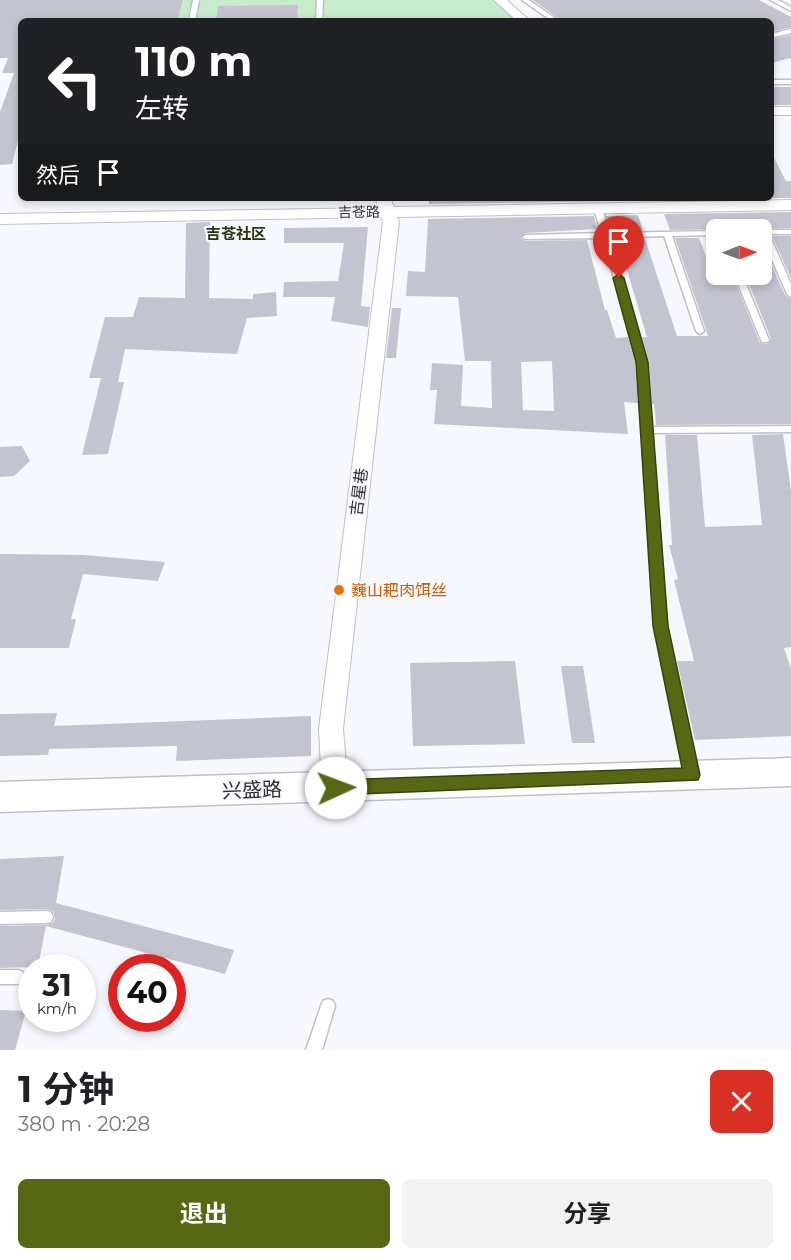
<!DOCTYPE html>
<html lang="zh">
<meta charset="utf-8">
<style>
body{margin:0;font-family:Montserrat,"Noto Sans SC",sans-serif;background:#f2f2f2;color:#202124;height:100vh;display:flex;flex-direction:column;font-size:22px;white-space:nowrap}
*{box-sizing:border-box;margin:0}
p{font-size:20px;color:#757577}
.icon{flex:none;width:33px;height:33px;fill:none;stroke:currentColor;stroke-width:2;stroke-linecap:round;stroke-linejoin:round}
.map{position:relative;height:1050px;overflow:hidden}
.panel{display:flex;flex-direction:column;background:#fff;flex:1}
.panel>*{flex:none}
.banner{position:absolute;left:18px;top:18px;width:756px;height:183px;border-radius:9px;box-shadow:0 3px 9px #0003;background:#202124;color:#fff;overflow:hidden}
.needle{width:39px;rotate:89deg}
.controls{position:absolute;left:706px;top:219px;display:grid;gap:12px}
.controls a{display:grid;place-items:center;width:66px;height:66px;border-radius:9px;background:#fff;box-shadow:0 3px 9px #0003;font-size:30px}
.speed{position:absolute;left:18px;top:954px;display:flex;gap:12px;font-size:30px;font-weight:700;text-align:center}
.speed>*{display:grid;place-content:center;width:78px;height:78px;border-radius:50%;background:#fff;box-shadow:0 3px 9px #0003;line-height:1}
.speed small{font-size:15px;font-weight:400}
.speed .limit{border:9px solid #d22;background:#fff;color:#111}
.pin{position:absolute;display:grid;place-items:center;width:51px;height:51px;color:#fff;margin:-62px -26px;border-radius:50% 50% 50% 0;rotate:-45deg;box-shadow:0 0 6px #0007}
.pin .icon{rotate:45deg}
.me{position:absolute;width:66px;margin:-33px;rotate:88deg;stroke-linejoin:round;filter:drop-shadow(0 0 4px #0008)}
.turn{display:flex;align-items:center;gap:21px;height:126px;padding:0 18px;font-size:27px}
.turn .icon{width:78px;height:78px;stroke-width:2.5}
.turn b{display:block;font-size:42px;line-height:51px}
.then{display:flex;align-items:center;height:57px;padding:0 18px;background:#0003;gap:12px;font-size:22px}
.round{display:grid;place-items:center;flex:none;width:63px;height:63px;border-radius:9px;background:#f2f2f2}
.headline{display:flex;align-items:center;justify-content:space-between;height:102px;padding:0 18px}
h1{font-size:36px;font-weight:700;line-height:45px}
.action{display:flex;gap:12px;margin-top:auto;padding:12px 18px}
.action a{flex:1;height:69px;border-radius:9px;background:#566813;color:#fff;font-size:24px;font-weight:700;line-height:69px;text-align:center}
.action a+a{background:#f2f2f2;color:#202124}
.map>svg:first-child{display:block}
.green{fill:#c6eccb}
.building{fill:#c3c4cf;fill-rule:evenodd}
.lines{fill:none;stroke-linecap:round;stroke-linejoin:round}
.lane-casing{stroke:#bfc0ca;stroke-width:3}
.street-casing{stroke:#bfc0ca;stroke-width:2}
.secondary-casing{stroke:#bfc0ca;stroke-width:3}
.lane{fill:#fff;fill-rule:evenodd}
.street{fill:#fff;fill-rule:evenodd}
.secondary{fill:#fff;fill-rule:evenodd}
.route{fill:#566813;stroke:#38440c;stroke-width:1.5}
.food-dot{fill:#e8710a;stroke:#f7f8fe;stroke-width:2}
.labels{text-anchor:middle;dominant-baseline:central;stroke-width:4.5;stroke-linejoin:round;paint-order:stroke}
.far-street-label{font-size:14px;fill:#303135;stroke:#f7f8fe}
.far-neighbourhood-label{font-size:15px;font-weight:bold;fill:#2b340d;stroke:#f7f8fe}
.street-label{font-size:16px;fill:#303135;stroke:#f7f8fe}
.food-label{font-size:16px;fill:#c56008;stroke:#f7f8fe;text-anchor:start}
.near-street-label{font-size:20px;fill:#303135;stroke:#f7f8fe}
</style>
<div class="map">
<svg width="791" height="1050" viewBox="0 0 791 1050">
<rect width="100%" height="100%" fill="#f7f8fe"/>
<polygon class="green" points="179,0 495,0 518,21 174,21"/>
<g class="building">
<polygon points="0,0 183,0 177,21 21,21 21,129 12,164 0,165 0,112 14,73 2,73 8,58 0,58"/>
<polygon points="533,0 759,0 791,17 791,27 771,32 771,21 562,21"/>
<polygon points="298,5 297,21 216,21 218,6"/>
<polygon points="791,35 791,58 771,63 771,40"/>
<rect x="771" y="87" width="20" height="18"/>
<polygon points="771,152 786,181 791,181 791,198 771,198"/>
<polygon points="429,198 624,198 626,201 429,204"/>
<polygon points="791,212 791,228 670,230 664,214"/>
<polygon points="638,215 643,230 610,229 606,216"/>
<path d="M594,216L597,229L526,233L520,238L526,241L587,240L605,310H607L616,338L628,337L635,362L638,403L624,402L628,434L434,424L437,390H430L432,363L463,365L461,406L492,408L491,361H465L458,297L406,296L408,271L425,272L428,219ZM552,361L554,411L523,410L521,362Z"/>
<polygon points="210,222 209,298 253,299 253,294 276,292 277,316 247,318 237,354 125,349 118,382 124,382 108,454 82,455 101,378 89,378 105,317 133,317 139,297 185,298 186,223"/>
<polygon points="368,227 361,306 370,307 368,327 331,321 335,297 283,297 284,282 338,281 344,243 284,243 284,228"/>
<polygon points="772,236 791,236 791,278"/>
<polygon points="675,238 699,238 713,274 732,274 760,343 768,344 771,339 745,274 762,274 762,243 785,295 791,299 791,424 656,425 654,404 652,404 649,362 642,337 647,337 618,240 645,239 677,336 708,336"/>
<polygon points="392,308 401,308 396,358 386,358"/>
<polygon points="783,434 791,491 791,647 784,648 791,669 791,736 695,740 677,661 694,661 674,580 678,579 669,545 672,545 665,435 697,435 705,527 762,525 752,435"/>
<polygon points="22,446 30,461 14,476 0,477 0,447"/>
<polygon points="0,554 84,555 165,562 158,581 83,574 71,619 76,619 69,648 0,648"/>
<polygon points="515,661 525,744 413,746 410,663"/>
<polygon points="561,666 583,666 595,743 572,743"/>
<polygon points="57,713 54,726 311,716 311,756 176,761 177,746 49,749 48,755 0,756 0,714"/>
<polygon points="64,856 56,903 234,950 225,974 46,926 38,967 0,968 0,926 46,925 53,923 55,918 53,911 46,909 0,910 0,859"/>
<polygon points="0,1010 26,1011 15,1050 0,1050"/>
</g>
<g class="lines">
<defs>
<g id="lane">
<polygon points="193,0 199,0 195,21 189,21"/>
<polygon points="317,0 323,0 322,21 316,21"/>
<polygon points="522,0 529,0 559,21 552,21"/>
<polygon points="770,0 778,0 791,7 791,11"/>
<polygon points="791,29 791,33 771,38 771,34"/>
<rect x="771" y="80" width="20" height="4"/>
<polygon points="595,206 598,206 602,208 609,233 717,231 717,235 672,236 704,331 700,334 696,331 664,236 610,238 647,362 651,427 791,426 791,432 652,433 667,626 698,775 696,779 692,780 688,779 686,775 655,626 637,362 603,238 526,239 522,237 526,235 601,233 594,208"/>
<polygon points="762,230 791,230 791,234 769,234 791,284 791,297 787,294 762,237"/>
<polygon points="734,274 742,274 769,340 768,342 762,342 761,340"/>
<polygon points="46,911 51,912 53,917 51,922 46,923 0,924 0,912"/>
<polygon points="0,970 18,970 23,972 25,977 23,982 18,984 0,984"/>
<polygon points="328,999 333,1001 335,1006 322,1050 306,1050 321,1006 323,1001"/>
</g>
<g id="street">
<polygon points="494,0 507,0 530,21 517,21"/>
<rect x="771" y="107" width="20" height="8"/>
<polygon points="376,198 390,198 394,207 791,200 791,210 397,217 399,222 343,729 348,787 344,795 335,798 326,795 322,787 319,729 383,222 381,217 0,224 0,214 378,208"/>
</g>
<polygon id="secondary" points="791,758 791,786 0,812 0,782"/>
</defs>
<use href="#lane" class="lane-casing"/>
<use href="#street" class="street-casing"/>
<use href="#secondary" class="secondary-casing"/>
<use href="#lane" class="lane"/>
<use href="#street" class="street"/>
<use href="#secondary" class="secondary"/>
</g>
<polygon class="route" points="619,274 624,278 648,362 668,626 700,775 698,780 336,795 330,792 327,788 330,783 336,780 682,768 653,626 636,362 613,278"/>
<circle class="food-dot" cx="339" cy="590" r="6"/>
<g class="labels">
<g class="far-street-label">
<text transform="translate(359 212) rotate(-1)">吉苍路</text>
</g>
<g class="far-neighbourhood-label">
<text x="236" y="233">吉苍社区</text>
</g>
<g class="street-label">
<text transform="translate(359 492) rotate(-83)">吉星巷</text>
</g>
<g class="food-label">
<text x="351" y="590">巍山耙肉饵丝</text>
</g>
<g class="near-street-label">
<text transform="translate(252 790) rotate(-2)">兴盛路</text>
</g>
</g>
</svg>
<div class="controls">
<a><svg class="needle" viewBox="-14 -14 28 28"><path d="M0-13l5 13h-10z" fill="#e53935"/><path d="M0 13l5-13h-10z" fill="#757577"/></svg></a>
</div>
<div class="speed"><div>31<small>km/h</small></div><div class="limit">40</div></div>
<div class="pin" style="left:619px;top:278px;background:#d93025"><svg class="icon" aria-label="arrive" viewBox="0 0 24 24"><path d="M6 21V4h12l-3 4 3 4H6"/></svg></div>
<svg class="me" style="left:336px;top:788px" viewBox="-20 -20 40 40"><circle r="19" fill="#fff"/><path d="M0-13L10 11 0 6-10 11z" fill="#566813"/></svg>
<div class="banner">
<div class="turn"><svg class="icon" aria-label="left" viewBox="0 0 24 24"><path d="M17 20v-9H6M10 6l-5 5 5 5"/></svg><div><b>110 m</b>左转</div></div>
<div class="then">然后<svg class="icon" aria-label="arrive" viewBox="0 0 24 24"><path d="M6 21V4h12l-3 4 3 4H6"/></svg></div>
</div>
</div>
<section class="panel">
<div class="headline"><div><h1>1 分钟</h1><p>380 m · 20:28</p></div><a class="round" style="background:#d93025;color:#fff"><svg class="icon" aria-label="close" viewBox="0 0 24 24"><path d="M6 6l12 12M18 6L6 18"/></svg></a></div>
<div class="action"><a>退出</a><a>分享</a></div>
</section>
